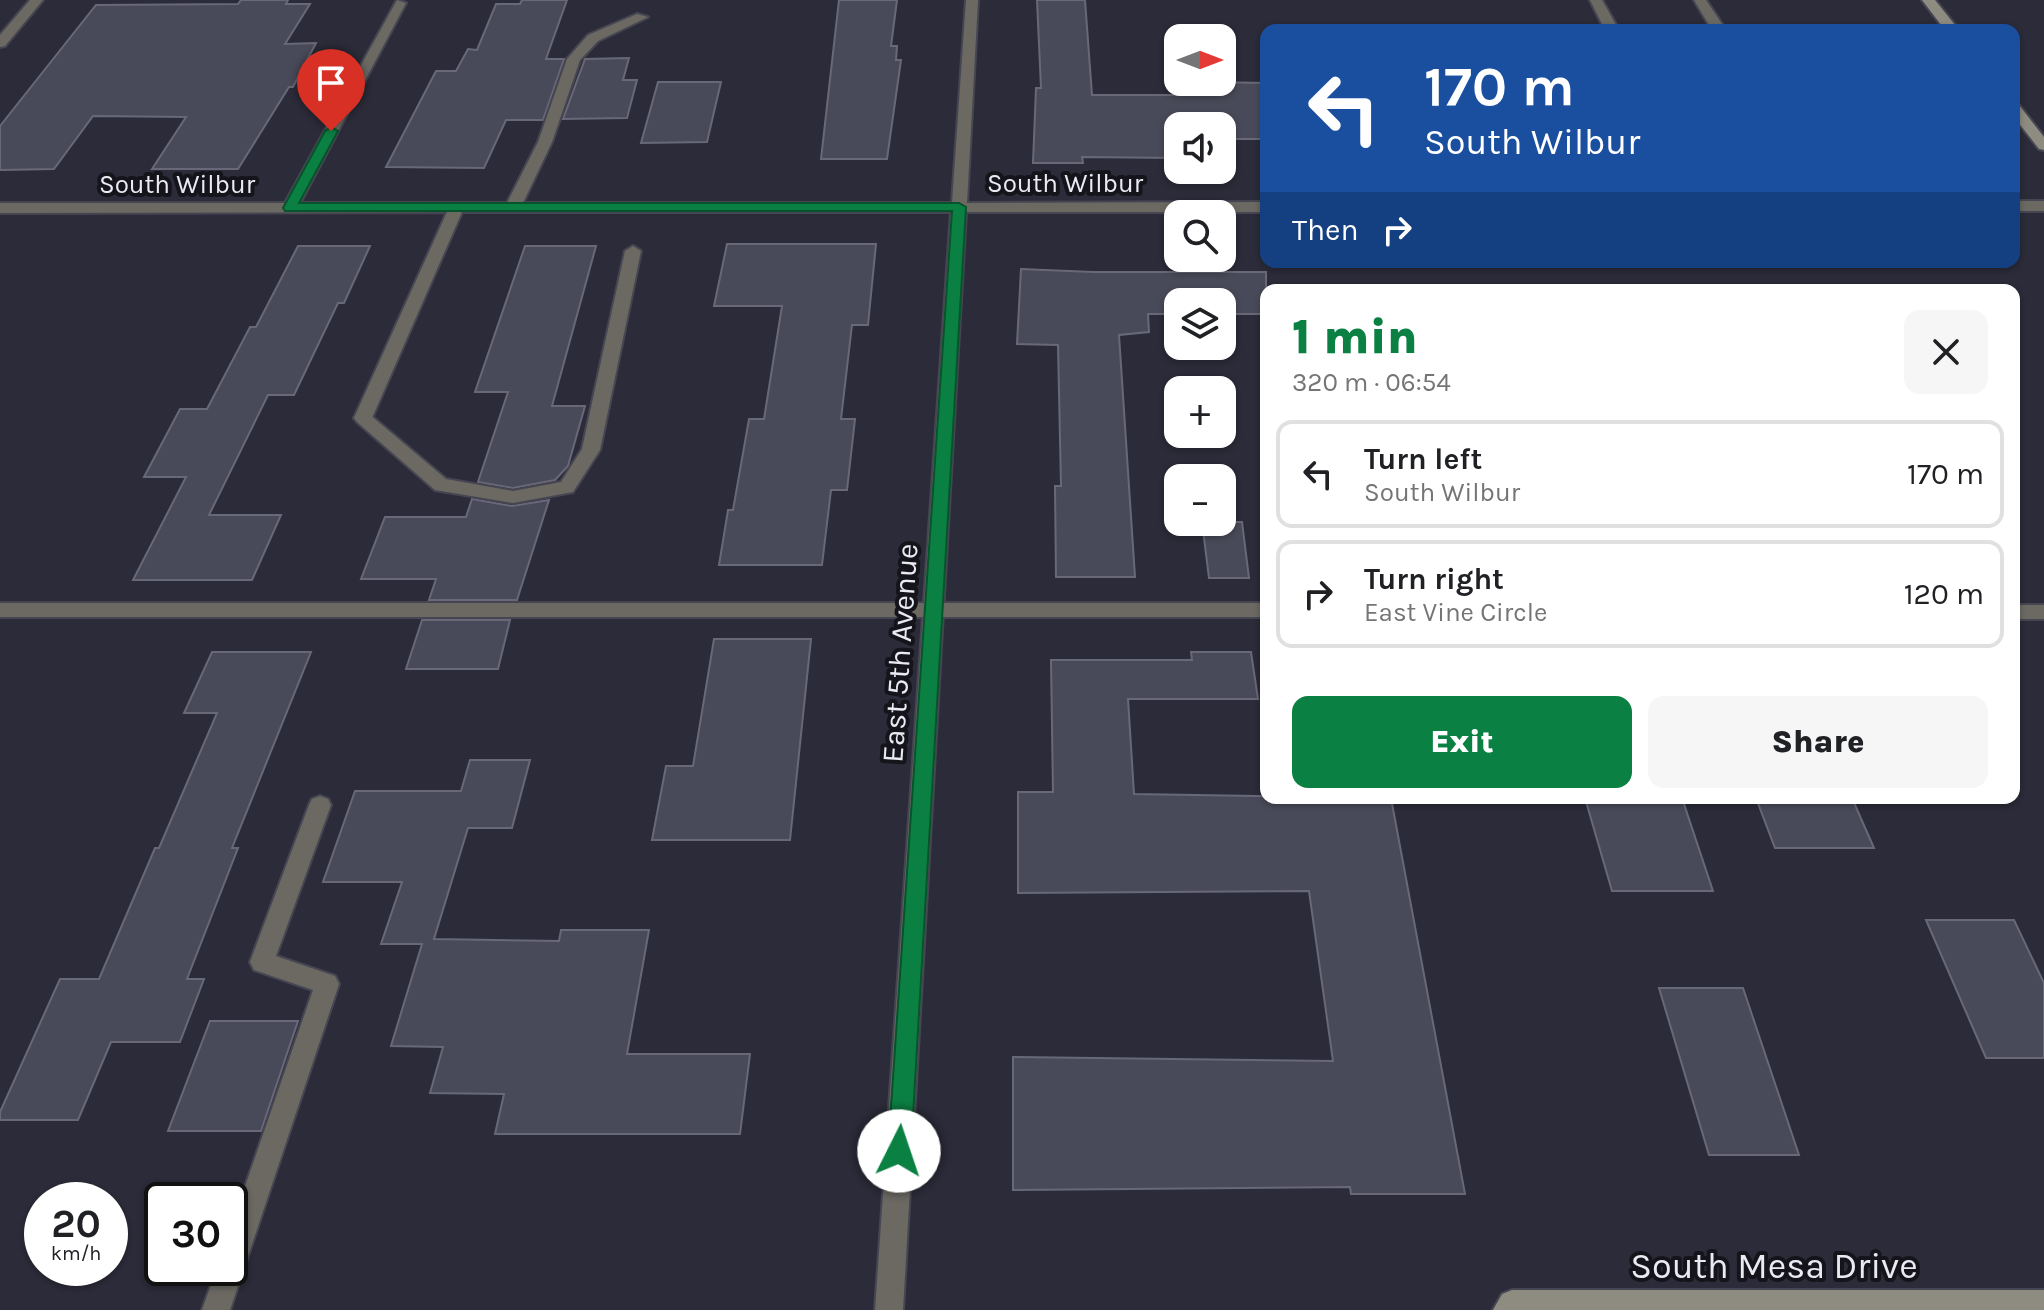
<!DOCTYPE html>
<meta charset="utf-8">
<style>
body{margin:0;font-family:Karla,sans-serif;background:#f6f6f6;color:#202124;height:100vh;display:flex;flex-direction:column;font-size:30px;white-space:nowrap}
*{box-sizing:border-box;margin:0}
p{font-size:26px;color:#757577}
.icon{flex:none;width:44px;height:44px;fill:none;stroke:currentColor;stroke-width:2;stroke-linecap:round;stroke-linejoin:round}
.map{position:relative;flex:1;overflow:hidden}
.panel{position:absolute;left:1260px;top:284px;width:760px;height:520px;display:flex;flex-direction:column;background:#fff;border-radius:16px;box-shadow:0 2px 6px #0004}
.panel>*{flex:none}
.hud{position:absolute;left:1260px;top:24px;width:760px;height:244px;border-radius:16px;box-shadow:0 2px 6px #0004;background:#1a4fa0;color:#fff;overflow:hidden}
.needle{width:52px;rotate:90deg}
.controls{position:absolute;left:1164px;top:24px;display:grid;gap:16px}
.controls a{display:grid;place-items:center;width:72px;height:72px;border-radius:16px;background:#fff;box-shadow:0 2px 6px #0004;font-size:40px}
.speed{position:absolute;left:24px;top:1182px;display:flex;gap:16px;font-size:40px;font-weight:700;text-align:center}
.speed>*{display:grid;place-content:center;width:104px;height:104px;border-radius:50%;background:#fff;box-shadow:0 2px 6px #0004;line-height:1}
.speed small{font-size:20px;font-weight:400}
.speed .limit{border:4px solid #111;border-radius:12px;background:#fff;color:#111}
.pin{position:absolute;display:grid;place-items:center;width:68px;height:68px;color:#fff;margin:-82px -34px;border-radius:50% 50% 50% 0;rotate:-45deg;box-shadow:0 0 8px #0007}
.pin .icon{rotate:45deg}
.me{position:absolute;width:88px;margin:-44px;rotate:4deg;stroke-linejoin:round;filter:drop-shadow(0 0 6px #0008)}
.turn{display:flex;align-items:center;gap:28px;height:168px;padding:0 32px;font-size:36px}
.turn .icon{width:104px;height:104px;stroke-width:2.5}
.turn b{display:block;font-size:56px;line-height:68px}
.then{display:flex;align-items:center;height:76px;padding:0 32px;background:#0003;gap:16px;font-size:30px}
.round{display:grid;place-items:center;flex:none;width:84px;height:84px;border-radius:16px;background:#f6f6f6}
.summary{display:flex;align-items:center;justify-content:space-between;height:136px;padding:0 32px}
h1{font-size:48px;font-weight:800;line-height:60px;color:#0b8043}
.cta{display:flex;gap:16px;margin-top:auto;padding:16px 32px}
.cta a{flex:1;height:92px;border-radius:16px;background:#0b8043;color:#fff;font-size:32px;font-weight:800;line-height:92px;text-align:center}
.cta a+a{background:#f6f6f6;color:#202124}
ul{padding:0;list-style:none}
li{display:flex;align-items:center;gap:24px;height:108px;margin:0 16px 12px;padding:0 16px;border:4px solid #e0e0e0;border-radius:16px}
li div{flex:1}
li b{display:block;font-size:30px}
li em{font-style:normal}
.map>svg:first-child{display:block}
.building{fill:#494a59;stroke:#686878;stroke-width:2}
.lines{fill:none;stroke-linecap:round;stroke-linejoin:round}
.service-casing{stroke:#464653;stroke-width:4}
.minor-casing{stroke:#464653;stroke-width:4}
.secondary-casing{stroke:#464653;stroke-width:4}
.service{fill:#6b6962;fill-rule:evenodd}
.minor{fill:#6b6962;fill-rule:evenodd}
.secondary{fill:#8e8b80;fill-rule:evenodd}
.route{fill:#0b8043;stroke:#07532c;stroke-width:2}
.labels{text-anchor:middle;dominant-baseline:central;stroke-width:8;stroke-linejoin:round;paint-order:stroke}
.far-street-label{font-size:26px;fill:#eaeaf4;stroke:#14141a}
.street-label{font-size:30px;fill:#eaeaf4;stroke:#14141a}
.near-street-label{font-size:36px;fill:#eaeaf4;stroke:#14141a}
</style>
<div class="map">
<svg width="2044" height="1310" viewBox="0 0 2044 1310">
<rect width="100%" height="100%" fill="#2b2b39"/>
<g class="building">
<polygon points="241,0 288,0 286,4 310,4 285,44 316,43 293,87 289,87 238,169 152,169 186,117 93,116 54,169 0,170 0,126 96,5 238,4"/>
<polygon points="522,0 567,0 546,59 564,59 543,120 506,120 484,168 386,167 436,71 456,71 468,49 477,50 496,4 520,4"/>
<polygon points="839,0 897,0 891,46 897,46 896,60 901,60 887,159 821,159"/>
<polygon points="1037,0 1085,0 1092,95 1213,95 1211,82 1266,83 1266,139 1222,139 1222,126 1178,126 1178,158 1082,157 1083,163 1033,163 1036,88 1041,88"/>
<polygon points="629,58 623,80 637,80 627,118 563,119 585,59"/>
<polygon points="658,82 721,82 707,142 641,143"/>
<polygon points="727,244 876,244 868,325 852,325 841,419 855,419 847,490 831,490 822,565 719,565 728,510 733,510 749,419 764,419 782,306 714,306"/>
<polygon points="298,246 370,246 344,303 338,303 294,395 268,395 209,515 281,515 252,580 133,580 186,477 144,477 180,409 207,409 250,327 256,327"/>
<polygon points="525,246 596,246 552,406 585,406 568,466 555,480 513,488 478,482 508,392 475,392"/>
<polygon points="1021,269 1093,272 1266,272 1266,314 1222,314 1222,302 1178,302 1178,314 1148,314 1149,332 1119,335 1135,577 1056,577 1055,486 1061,486 1058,345 1017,344"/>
<polygon points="472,499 512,506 549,500 517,600 429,600 436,579 361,579 385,517 466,517"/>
<polygon points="1202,522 1242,522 1249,578 1209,578"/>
<polygon points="422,620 510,620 498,669 406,669"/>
<polygon points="714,639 811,639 790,840 652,840 666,766 693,766"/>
<polygon points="212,652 311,652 232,848 238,848 187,979 204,979 180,1042 111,1042 78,1120 0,1120 0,1112 60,979 99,979 155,848 159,848 217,713 184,713"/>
<polygon points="1191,652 1251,652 1258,699 1128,699 1134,794 1391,798 1465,1194 1351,1194 1350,1187 1013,1190 1013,1057 1333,1061 1309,891 1018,893 1018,792 1053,792 1051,660 1192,660"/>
<polygon points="470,760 530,760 512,828 468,828 434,939 559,941 561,930 649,930 627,1054 750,1054 740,1134 495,1134 504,1094 430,1093 443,1047 391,1046 422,944 381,944 402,882 323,882 355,791 461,791"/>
<polygon points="1585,798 1682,798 1713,891 1612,891"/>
<polygon points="1756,798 1852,798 1874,848 1775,848"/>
<polygon points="1926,920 2014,920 2044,983 2044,1058 1986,1058"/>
<polygon points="1659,988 1743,988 1799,1155 1709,1155"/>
<polygon points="210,1021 298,1021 261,1131 168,1131"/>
</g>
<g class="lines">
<defs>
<g id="service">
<polygon points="1590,0 1602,0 1619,30 1605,30"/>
<polygon points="1694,0 1706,0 1726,30 1712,30"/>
<polygon points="637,14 648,17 598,41 580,60 552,142 521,207 513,212 508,210 505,207 538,142 567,59 588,35"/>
<polygon points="633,246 641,251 600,450 573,492 513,503 435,490 357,422 354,418 357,414 369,414 446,479 513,491 561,482 582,449 625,251"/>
<rect x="0" y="603" width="1266" height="14"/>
<rect x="2014" y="605" width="30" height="14"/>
<polygon points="320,796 328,799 331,805 276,956 335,976 339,984 230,1310 202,1310 217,1268 230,1268 230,1230 313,990 254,970 250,962 309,805 312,799"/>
</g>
<g id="minor">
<polygon points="30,0 43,0 5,46 0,47 0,35"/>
<polygon points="397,0 406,3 300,203 952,203 966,0 978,0 967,203 1266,202 1266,212 966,212 903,1310 875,1310 951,212 462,212 372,418 363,424 354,418 447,212 0,213 0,203 285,203"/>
<rect x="2014" y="201" width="30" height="10"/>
</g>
<g id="secondary">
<polygon points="1922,0 1935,0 1959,30 1945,30"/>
<polygon points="2014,104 2019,105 2044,137 2044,150 2039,149 2014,117"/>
<polygon points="1512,1290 2044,1290 2044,1310 1493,1310 1502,1294"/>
</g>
</defs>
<use href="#service" class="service-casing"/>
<use href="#minor" class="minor-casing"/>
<use href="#secondary" class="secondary-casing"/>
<use href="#service" class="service"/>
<use href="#minor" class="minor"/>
<use href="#secondary" class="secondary"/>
</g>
<polygon class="route" points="331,127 338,131 299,203 959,203 966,207 911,1151 907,1159 899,1162 891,1159 888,1151 952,211 285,211 283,208 325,131"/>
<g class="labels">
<g class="far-street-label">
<text x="1065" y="183">South Wilbur</text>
<text x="177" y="184">South Wilbur</text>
</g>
<g class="street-label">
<text transform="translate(900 653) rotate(-86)">East 5th Avenue</text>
</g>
<g class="near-street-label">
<text x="1774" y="1266">South Mesa Drive</text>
</g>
</g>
</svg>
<div class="controls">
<a><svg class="needle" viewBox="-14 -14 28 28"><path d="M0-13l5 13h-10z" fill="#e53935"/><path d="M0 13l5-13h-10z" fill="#757577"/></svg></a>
<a><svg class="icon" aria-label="sound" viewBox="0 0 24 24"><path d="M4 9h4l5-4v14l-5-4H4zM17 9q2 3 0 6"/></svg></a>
<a><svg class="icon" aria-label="search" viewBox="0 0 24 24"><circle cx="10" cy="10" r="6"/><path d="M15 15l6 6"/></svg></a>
<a><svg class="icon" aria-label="layers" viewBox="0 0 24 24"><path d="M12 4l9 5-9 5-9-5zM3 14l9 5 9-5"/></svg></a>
<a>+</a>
<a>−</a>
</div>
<div class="speed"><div>20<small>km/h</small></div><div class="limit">30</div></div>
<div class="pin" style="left:331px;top:131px;background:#d93025"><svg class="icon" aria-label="arrive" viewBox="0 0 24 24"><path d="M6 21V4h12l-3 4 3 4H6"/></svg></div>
<svg class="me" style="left:899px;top:1151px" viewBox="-20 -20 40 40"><circle r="19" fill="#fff"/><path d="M0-13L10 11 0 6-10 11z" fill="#0b8043"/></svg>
<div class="hud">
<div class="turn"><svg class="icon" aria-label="left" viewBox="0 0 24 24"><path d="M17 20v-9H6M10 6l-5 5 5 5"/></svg><div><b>170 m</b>South Wilbur</div></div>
<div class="then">Then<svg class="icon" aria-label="right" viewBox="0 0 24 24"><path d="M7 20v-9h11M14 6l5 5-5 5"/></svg></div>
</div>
<section class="panel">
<div class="summary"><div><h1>1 min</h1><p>320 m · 06:54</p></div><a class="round"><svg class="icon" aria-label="close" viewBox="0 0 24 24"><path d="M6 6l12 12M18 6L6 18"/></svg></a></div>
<ul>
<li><svg class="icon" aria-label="left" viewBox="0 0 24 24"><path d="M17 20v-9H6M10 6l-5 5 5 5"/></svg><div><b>Turn left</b><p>South Wilbur</p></div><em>170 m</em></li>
<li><svg class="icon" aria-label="right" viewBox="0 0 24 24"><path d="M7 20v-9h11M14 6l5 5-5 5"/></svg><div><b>Turn right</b><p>East Vine Circle</p></div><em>120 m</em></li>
</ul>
<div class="cta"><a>Exit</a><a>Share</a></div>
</section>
</div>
